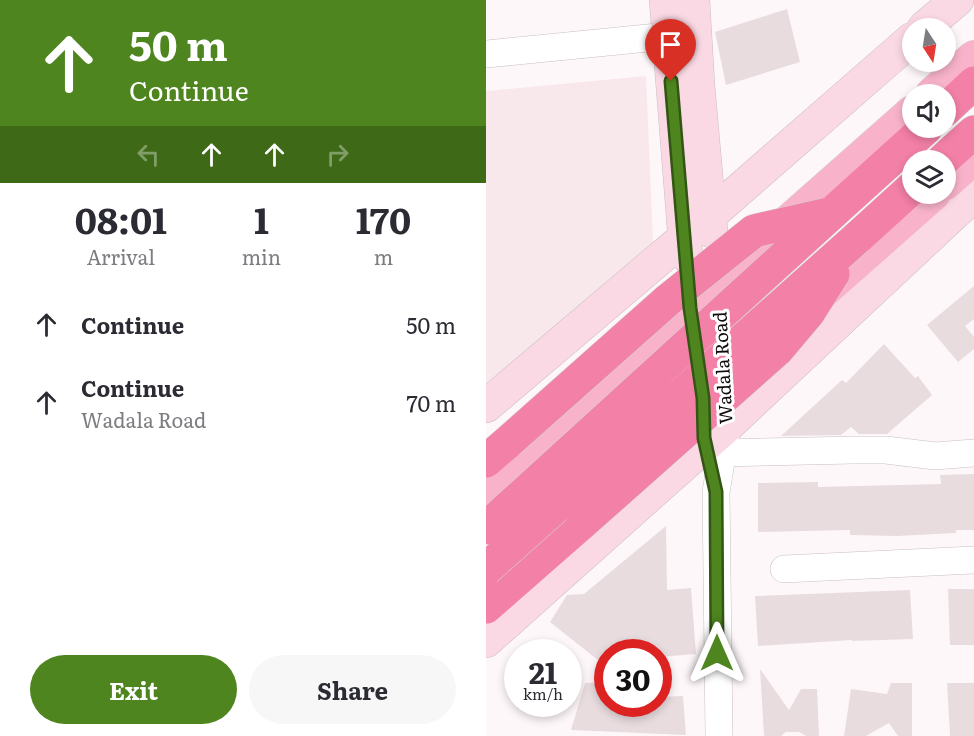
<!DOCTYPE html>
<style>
body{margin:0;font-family:Literata,serif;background:#f7f7f7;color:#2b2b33;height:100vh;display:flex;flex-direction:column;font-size:22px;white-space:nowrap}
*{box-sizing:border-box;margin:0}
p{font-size:20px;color:#7c7c81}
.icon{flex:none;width:33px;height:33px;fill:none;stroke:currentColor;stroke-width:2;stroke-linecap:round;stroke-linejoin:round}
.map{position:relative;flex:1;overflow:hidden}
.side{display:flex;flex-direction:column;background:#fff;width:486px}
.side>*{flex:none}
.hud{background:#4e851e;color:#fff;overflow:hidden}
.needle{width:39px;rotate:168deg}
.controls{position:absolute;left:416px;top:18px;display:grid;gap:12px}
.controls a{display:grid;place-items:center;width:54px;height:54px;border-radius:50%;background:#fff;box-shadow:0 3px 9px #0003;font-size:30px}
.speed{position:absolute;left:18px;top:639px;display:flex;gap:12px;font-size:30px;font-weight:700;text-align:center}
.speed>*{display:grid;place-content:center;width:78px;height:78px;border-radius:50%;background:#fff;box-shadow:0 3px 9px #0003;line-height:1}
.speed small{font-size:15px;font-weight:400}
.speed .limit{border:9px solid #d22;background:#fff;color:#111}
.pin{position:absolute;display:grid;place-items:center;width:51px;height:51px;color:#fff;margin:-62px -26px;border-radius:50% 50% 50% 0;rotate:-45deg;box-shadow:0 0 6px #0007}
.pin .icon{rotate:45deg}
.me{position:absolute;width:66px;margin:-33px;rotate:0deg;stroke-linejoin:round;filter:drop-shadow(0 0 4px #0008)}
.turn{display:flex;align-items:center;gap:21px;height:126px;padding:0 30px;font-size:27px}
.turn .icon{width:78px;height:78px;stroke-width:2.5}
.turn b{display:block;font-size:42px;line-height:51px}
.lanes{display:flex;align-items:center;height:57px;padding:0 30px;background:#0003;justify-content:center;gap:30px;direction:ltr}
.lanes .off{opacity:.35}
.eta{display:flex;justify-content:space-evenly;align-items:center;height:102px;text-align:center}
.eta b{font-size:36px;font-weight:700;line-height:42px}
.action{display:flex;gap:12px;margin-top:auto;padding:12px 30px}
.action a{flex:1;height:69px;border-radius:36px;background:#4e851e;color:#fff;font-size:24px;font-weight:700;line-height:69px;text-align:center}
.action a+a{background:#f7f7f7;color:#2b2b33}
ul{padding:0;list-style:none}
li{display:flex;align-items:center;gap:18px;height:78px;padding:0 30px}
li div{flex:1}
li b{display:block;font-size:22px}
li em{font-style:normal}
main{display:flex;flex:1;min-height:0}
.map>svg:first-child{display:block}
.built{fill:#f8e8ec}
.building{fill:#e8dcdf}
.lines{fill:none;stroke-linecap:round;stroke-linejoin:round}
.street-casing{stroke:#c9bec1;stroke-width:28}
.secondary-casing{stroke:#c9bec1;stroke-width:34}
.primary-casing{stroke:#d4d3d3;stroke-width:34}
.highway-casing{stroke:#d4d3d3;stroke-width:34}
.street{stroke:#fff;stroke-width:27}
.secondary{stroke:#fbd9e4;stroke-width:33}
.primary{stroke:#f8b3ca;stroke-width:33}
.highway{stroke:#f380a6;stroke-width:33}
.highway-bridge-casing{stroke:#d4d3d3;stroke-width:34;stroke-linecap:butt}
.highway-bridge{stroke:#f380a6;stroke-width:33}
.route-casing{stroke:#335614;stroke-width:15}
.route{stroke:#4e851e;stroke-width:10}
.labels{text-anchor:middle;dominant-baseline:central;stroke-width:6;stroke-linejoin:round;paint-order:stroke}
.street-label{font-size:18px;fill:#100c0d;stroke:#fff}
</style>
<main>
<section class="side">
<div class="hud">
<div class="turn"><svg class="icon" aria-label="ahead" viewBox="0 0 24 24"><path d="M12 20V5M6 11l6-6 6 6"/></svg><div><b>50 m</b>Continue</div></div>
<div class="lanes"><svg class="icon off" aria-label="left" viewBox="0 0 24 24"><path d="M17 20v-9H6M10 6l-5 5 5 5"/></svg><svg class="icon" aria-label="ahead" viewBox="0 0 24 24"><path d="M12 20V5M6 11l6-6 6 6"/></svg><svg class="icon" aria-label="ahead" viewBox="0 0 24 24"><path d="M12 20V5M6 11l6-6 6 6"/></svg><svg class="icon off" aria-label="right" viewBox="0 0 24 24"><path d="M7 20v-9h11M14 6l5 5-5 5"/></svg></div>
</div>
<div class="eta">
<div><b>08:01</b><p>Arrival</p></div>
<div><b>1</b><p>min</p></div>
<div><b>170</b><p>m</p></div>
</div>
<ul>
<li><svg class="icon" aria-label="ahead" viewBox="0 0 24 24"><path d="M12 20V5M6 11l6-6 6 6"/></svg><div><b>Continue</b></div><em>50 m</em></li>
<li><svg class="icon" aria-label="ahead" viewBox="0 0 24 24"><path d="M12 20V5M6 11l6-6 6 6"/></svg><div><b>Continue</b><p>Wadala Road</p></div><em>70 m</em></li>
</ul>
<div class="action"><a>Exit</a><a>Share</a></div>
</section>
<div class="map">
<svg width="488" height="736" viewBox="0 0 488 736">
<rect width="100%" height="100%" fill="#fef7f9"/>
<polygon class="built" points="160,76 167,242 0,384 0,91"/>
<g class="building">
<polygon points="301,9 314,62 240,85 229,32"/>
<polygon points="488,286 488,319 479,326 488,337 488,349 472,362 441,325"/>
<polygon points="398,344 429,378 432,376 446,395 401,434 373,434 365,427 355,435 295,436 356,380 360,383"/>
<polygon points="488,474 488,530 470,530 470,533 411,536 364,535 364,530 272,532 272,483 332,482 332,487 455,484 454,475"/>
<polygon points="180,526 181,590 205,588 210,654 172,657 172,652 122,652 122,668 64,622 81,595 98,594"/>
<polygon points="462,589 488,589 488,645 464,645"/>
<polygon points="424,590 427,639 366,641 366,640 272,646 269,596"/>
<polygon points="274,669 303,710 315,689 331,689 333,736 320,736 313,732 300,732 295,736 278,736"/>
<polygon points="122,682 122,704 172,704 172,697 197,696 200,735 85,730 99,683"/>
<polygon points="405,683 426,683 426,736 412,736 403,723 380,736 358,736 365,689 401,694"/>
<polygon points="461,683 488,683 488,736 464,736"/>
</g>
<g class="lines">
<defs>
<g id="street">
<polyline points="0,54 182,36"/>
<polyline points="236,453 367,450 400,450 449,456 488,453"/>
<polyline points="298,569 488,560"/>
<polyline points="233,736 230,492 241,426"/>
</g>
<g id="secondary">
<polyline points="180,0 200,255"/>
<polyline points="207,0 212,85 225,231"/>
<polyline points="438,28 471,0"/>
<polyline points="0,406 198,238 426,39"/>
<polyline points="0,641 241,426 488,195"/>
</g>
<g id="primary">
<polyline points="446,94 488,57"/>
<polyline points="459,184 488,158"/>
<polyline points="328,300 448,194"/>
<polyline points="0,488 426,112"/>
</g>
<g id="highway">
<polyline points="459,110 488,83"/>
<polyline points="457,160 488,132"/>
<polyline points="346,213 440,128"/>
<polyline points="371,238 426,188"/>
<polyline points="0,461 22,442"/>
<polyline points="0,607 97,522"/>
</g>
</defs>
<use href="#street" class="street-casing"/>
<use href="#secondary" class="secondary-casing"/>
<use href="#primary" class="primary-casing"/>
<use href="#highway" class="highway-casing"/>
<use href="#street" class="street"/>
<use href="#secondary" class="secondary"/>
<use href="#primary" class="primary"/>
<use href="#highway" class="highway"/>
<defs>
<g id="highway-bridge">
<polyline points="22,442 182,300 268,231 342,214"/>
<polyline points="97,522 291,350 323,312 347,274"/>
<polyline points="0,528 346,213"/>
<polyline points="0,569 371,238"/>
</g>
</defs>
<use href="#highway-bridge" class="highway-bridge-casing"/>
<use href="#highway-bridge" class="highway-bridge"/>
</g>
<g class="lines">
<defs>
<polyline id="route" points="185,81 204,308 217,398 218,438 230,492 231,653"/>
</defs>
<use href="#route" class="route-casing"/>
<use href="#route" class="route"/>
</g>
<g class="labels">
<g class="street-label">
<text transform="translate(236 368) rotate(-93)">Wadala Road</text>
</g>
</g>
</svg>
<div class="controls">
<a><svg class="needle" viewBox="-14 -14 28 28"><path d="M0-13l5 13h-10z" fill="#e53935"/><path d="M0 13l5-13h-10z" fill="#7c7c81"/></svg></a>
<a><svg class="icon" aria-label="sound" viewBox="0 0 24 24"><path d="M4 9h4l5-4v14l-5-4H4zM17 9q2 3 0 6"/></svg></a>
<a><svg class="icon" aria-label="layers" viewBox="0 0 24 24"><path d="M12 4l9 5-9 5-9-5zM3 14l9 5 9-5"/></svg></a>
</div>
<div class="speed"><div>21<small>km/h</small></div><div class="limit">30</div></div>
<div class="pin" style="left:185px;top:81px;background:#d93025"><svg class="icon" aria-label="arrive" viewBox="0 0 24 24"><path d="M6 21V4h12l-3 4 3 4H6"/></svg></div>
<svg class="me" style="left:231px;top:653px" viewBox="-20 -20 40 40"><path d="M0-17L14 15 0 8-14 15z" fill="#4e851e" stroke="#fff" stroke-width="4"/></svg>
</div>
</main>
